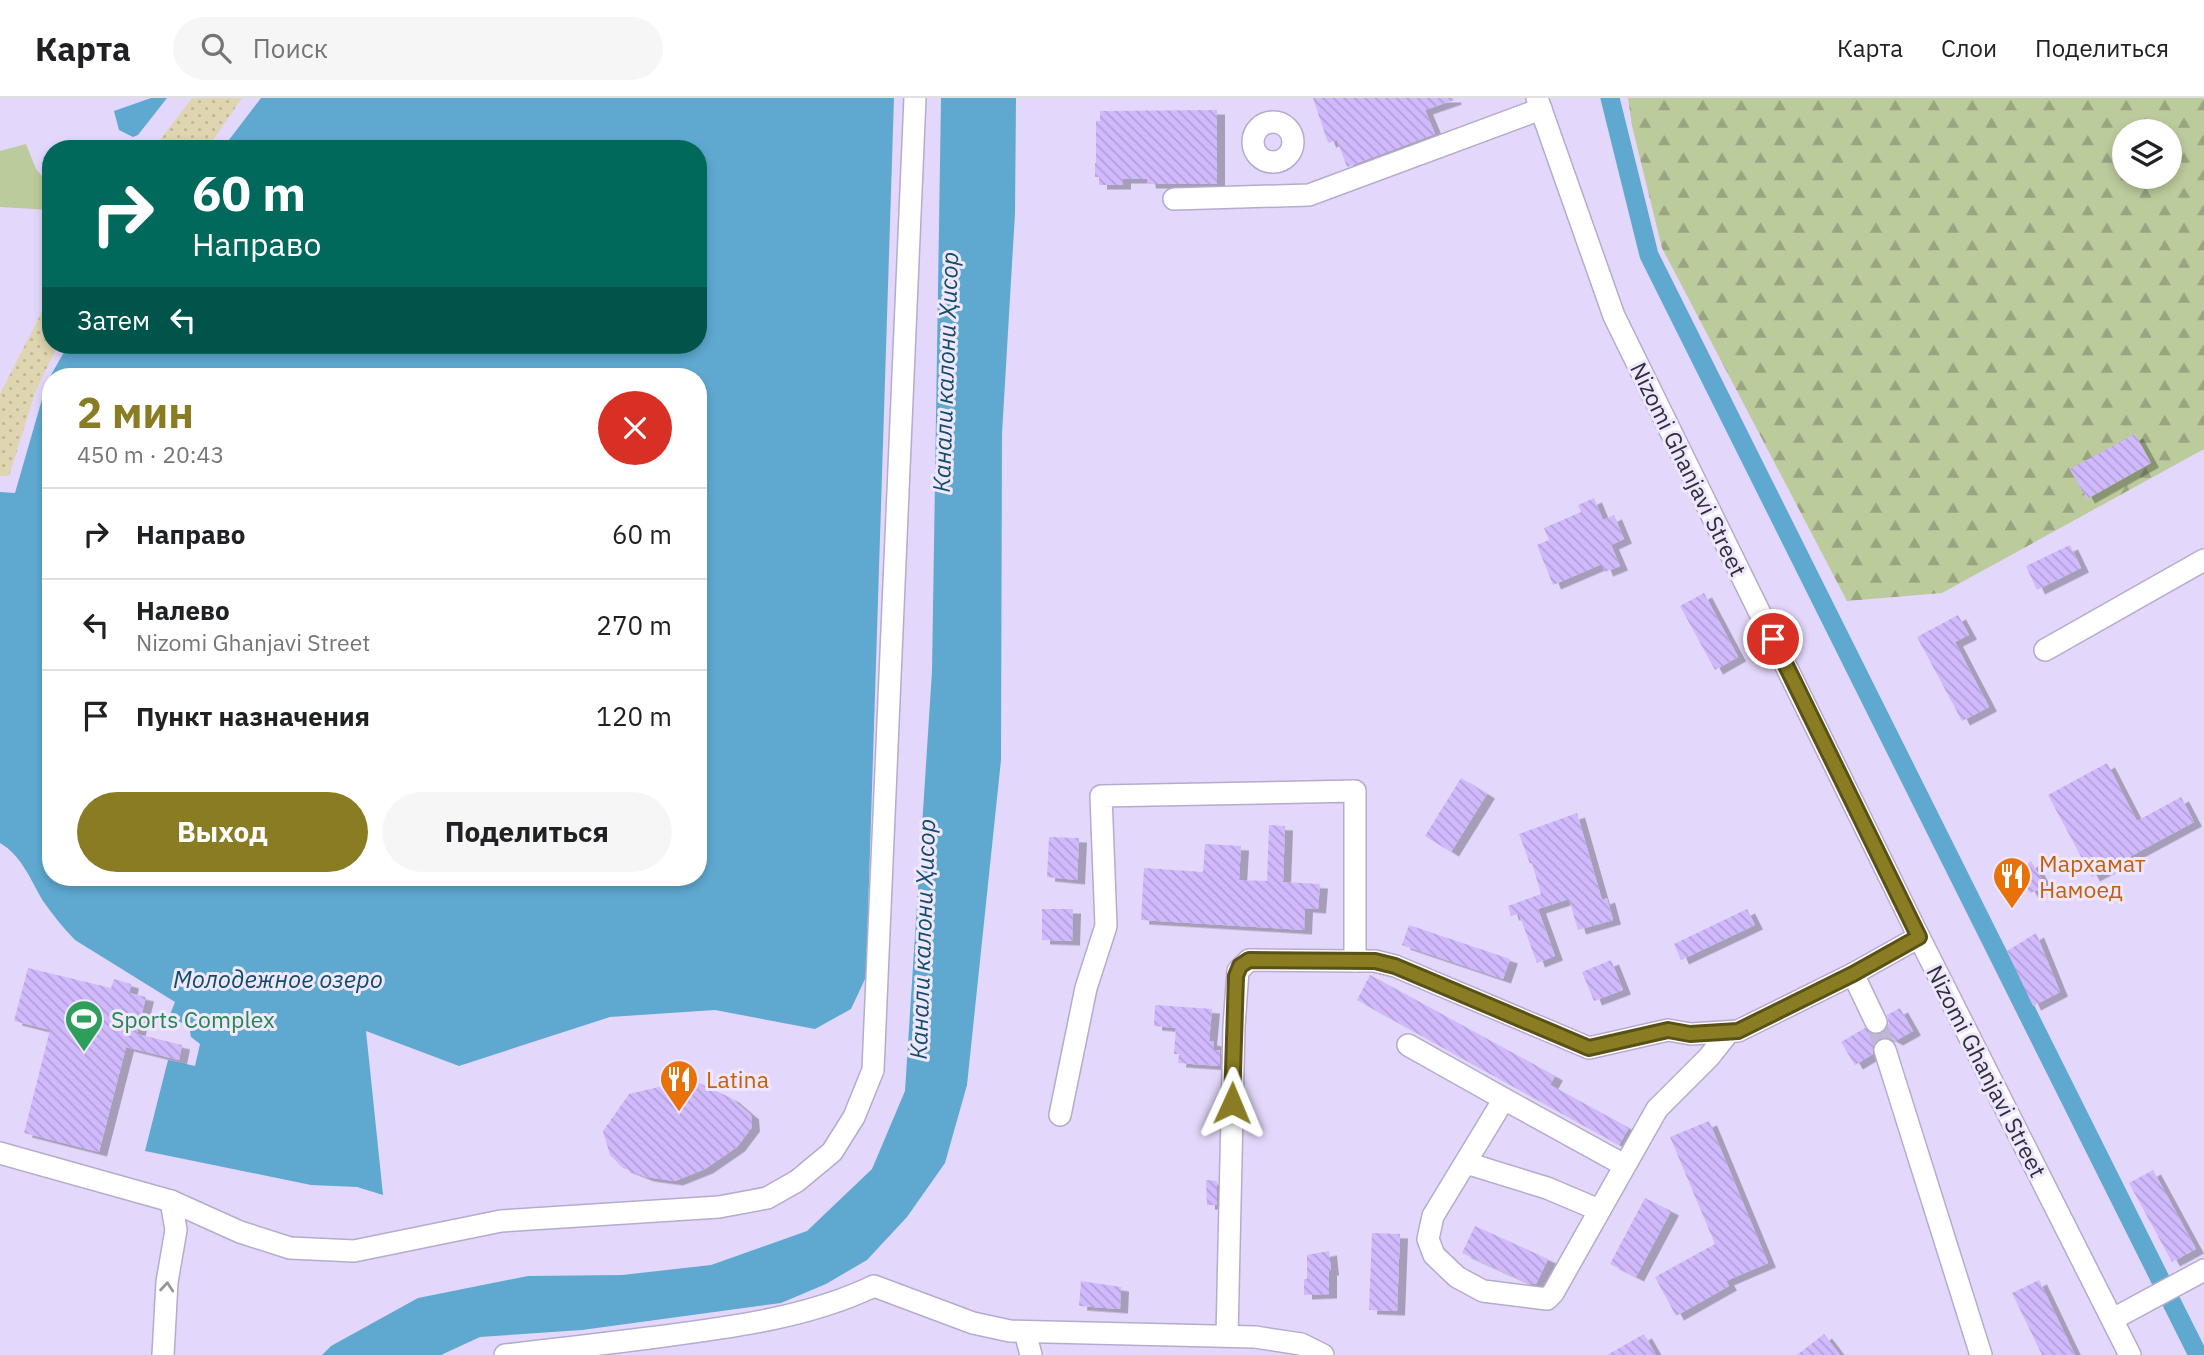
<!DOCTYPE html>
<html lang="ru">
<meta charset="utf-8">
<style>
body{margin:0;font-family:"IBM Plex Sans",sans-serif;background:#f6f6f6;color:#202124;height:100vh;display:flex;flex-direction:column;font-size:26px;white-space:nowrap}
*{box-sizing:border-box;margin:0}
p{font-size:23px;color:#757577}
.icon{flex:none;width:38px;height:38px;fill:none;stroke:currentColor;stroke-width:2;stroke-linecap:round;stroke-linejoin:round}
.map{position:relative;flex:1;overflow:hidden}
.sheet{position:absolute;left:42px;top:270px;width:665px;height:518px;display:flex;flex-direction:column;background:#fff;border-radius:28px;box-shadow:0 4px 10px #0003}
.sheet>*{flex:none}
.hud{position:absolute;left:42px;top:42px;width:665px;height:214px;border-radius:28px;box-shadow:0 4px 10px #0003;background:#00695c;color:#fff;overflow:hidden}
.fabs{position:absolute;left:2112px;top:21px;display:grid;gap:14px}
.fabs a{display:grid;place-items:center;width:70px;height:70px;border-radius:50%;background:#fff;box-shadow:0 4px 10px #0003;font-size:35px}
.pin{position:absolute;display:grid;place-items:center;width:60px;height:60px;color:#fff;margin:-30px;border:4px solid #fff;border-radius:50%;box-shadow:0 2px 7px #0007}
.me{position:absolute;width:77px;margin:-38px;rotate:1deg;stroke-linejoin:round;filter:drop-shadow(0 0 5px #0008)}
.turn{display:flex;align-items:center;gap:24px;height:147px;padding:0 35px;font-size:32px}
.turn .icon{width:91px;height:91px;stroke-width:2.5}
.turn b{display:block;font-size:49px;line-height:60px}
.then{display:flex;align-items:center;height:66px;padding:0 35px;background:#0003;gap:14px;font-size:26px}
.round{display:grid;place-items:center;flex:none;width:74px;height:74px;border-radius:37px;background:#f6f6f6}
.summary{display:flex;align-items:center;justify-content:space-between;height:119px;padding:0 35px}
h1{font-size:42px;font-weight:700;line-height:52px;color:#897c22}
.primary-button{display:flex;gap:14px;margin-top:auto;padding:14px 35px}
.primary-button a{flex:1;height:80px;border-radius:42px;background:#897c22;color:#fff;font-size:28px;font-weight:700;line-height:80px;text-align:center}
.primary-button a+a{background:#f6f6f6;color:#202124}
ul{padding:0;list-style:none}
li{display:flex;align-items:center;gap:21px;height:91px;padding:0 35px;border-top:2px solid #e0e0e0}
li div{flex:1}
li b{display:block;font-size:26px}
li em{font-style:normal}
header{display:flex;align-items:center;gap:42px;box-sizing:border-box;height:98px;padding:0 35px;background:#fff;border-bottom:2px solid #e0e0e0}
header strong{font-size:33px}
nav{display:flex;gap:38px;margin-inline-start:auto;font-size:24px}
.search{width:490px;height:63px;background:#f6f6f6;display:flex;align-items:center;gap:18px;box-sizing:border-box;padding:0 24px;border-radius:38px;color:#757577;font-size:26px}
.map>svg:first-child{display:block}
.green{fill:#bbcb9c}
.forest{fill:url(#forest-firs);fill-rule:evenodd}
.sand{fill:url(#sand-dots)}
.water{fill:#5fa9d1;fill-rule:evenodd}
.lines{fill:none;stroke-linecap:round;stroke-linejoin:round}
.canal{stroke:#5fa9d1;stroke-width:19}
.building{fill:url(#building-back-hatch);filter:url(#shadow)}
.minor-tunnel{stroke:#c0b6d5;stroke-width:21;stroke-dasharray:21 10;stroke-linecap:butt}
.minor-casing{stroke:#b6abcd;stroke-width:24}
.minor{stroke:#fff;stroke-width:21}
.oneway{stroke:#98969d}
.route-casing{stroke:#595116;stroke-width:18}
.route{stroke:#897c22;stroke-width:12}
.labels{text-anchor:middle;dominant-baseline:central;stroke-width:6;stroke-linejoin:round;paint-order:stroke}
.street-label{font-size:23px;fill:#322e3b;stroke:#eee7fd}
.food-label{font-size:23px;fill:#c56008;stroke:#eee7fd;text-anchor:start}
.leisure-label{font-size:23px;fill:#27864d;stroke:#eee7fd;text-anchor:start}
.water-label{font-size:24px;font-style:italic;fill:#114d69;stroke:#eee7fd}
</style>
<header>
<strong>Карта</strong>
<div class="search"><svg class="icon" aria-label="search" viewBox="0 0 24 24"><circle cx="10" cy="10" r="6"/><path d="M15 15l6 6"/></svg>Поиск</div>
<nav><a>Карта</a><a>Слои</a><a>Поделиться</a></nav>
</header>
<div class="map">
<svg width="2204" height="1257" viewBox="0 0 2204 1257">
<defs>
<pattern id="forest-firs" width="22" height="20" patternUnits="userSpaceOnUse" patternTransform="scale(1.75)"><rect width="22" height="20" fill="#bbcb9c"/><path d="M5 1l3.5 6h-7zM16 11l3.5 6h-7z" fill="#99a580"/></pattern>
<pattern id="sand-dots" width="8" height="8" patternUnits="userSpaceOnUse" patternTransform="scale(1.75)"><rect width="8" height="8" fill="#dfd5b0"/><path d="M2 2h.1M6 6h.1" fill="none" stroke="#c0b798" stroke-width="1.8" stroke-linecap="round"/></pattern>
<pattern id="building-back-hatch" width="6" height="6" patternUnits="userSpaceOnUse" patternTransform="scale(1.75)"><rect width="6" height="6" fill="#d0b9fc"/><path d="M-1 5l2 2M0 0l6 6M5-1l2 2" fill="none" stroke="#b39fd9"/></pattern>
<filter id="shadow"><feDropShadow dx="8" dy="4.5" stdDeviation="0" flood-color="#0004"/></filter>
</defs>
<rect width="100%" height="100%" fill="#e3d8fb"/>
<polygon class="green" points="26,46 36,71 51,89 51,112 0,109 0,53"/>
<path class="forest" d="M1628,0H2204V351L1942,495L1847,503L1662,150L1632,28ZM2124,33H2170V79H2124Z"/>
<g class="sand">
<polygon points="192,0 242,0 207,51 153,51"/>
<polygon points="51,196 51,247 58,247 36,292 9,378 0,378 0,296"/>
</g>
<g class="water">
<polygon points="151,0 167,0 138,37 133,39 119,32 114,13"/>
<path d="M261,0H894L866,879L851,911L815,931L715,912L610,919L459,968L366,933L383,1097L357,1089L311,1087L145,1053L168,962L195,968L200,946L191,939L189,928L169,919L175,904L75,842C63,830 53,817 43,803C31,782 21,757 0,745V394L15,395L47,284L68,247H698V51H222ZM698,278V779H51V278Z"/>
<polygon points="941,0 1016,0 1015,115 1002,336 1001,662 967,987 945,1065 907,1119 867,1162 826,1186 781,1205 582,1232 480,1239 441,1257 322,1257 331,1248 418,1200 528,1178 622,1177 711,1167 807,1133 872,1071 905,993 932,573"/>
</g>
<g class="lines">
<polyline class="canal" points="1610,0 1649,157 2198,1257"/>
</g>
<g class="building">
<polygon points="1313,0 1453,0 1454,2 1425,12 1435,36 1347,69 1337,42 1328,45"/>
<polygon points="1217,12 1217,86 1148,86 1147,81 1123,81 1123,87 1099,87 1099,79 1095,79 1095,65 1096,65 1096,23 1100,23 1100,13"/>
<polygon points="2135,336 2151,365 2087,401 2070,371"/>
<polygon points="1594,400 1603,422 1614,417 1624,441 1611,447 1620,468 1605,474 1602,466 1553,487 1537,447 1549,442 1544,430 1581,414 1578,407"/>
<polygon points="2070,447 2081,470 2037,492 2026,468"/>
<polygon points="1704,495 1738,559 1715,572 1680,508"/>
<polygon points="1958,517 1969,537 1955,544 1989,609 1962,623 1917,539"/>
<polygon points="2107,665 2137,723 2181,699 2194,724 2092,779 2048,697"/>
<polygon points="1461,680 1487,696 1451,754 1425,738"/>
<polygon points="1577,715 1602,802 1607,800 1613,822 1578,832 1569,801 1538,811 1555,858 1537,865 1519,816 1511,818 1508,808 1541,796 1532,765 1530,766 1519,736"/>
<polygon points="1269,727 1285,728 1283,784 1320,786 1318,811 1305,810 1304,832 1141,822 1144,770 1203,774 1205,746 1241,748 1239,782 1267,783"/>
<polygon points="1049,739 1079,740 1077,782 1047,779"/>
<polygon points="2031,763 2046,789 2030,795 2018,774"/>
<polygon points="1042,811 1073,811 1072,843 1042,842"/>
<polygon points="1747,811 1755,827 1681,862 1674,846"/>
<polygon points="1409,827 1510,861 1503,881 1402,847"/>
<polygon points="2036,835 2060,894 2033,908 2007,853"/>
<polygon points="1611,862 1623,892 1594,903 1582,874"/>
<polygon points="28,870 111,890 114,881 131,886 129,895 146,899 137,936 182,947 179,962 126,949 99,1054 24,1035 50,932 14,923"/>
<polygon points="1370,877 1555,978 1550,987 1629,1030 1619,1047 1357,902"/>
<polygon points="1155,907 1212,911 1209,943 1214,944 1213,952 1220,952 1220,968 1178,965 1179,956 1174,956 1176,930 1154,928"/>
<polygon points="1900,910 1913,933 1895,943 1888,939 1880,940 1872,949 1873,956 1855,967 1841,944 1865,930 1874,937 1882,935 1889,926 1887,917"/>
<polygon points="699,985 731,1000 751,1017 752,1029 737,1049 705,1071 675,1083 646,1079 623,1070 610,1057 603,1033 629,996 672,986"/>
<polygon points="1709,1023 1768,1165 1726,1183 1729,1188 1676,1218 1655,1179 1715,1146 1670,1039"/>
<polygon points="2153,1072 2196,1151 2172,1164 2129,1085"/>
<polygon points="1206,1082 1217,1083 1217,1107 1207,1107"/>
<polygon points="1645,1100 1671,1113 1636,1179 1610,1166"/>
<polygon points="1475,1128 1548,1161 1536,1186 1528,1185 1462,1155"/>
<polygon points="1372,1135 1400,1136 1397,1213 1369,1212"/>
<polygon points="1329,1153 1331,1173 1329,1173 1329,1196 1304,1197 1304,1181 1307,1181 1307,1157"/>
<polygon points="2039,1182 2075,1257 2042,1257 2012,1195"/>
<polygon points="1081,1183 1121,1189 1120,1211 1079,1208"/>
<polygon points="1644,1236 1656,1257 1607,1257"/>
<polygon points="1824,1236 1840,1257 1797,1257"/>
</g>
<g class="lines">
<polyline class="minor-tunnel" points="1876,924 1885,952"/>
<defs>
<g id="minor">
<polyline points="1537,0 1614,218 1919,839 2130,1257"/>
<circle cx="1273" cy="44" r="20"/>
<polyline points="1174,101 1309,97 1541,11"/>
<polyline points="2045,552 2204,462"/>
<polyline points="1853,876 1876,924"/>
<polyline points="1408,947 1504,1001"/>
<polyline points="1885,952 1981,1257"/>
<polyline points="1060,1017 1086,890 1106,828 1101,698 1355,693 1355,863 1375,863 1395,868 1589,950 1668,932 1691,936 1738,933 1853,876 1919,839"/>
<polyline points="0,1055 171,1103 240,1134 290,1150 354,1153 501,1123 719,1109 767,1100 797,1083 832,1054 854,1019 873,972 915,0"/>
<polyline points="1466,1065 1547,1090 1599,1112"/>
<polyline points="1624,1067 1504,1001 1433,1118 1428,1141 1434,1157 1457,1179 1483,1193 1547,1201 1553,1195 1657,1011 1709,959 1728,935"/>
<polyline points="2113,1221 2204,1172"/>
<polyline points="1025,1234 1031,1257"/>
<polyline points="1227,1238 1234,928 1238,873 1249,862 1355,863"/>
<polyline points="163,1257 167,1184 176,1132 171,1103"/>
<path d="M505,1257C553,1252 601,1246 649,1240C725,1230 805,1221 874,1188L973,1225L1010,1233L1255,1239L1301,1246L1323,1257"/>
</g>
</defs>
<use href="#minor" class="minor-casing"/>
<use href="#minor" class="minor"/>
</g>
<defs><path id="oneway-chevron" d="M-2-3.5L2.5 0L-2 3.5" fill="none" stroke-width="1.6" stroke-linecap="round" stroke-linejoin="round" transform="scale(1.75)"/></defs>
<use class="oneway" href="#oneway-chevron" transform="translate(167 1189) rotate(-85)"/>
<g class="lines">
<defs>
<polyline id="route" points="1232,1005 1236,878 1240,868 1249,862 1375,863 1395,868 1589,950 1668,932 1690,936 1738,933 1853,876 1919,839 1773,541"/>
</defs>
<use href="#route" class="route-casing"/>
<use href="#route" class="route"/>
</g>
<defs>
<symbol id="restaurant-pin" viewBox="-11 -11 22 30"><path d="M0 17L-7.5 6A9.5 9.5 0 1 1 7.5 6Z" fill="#e8710a" stroke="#eee7fd"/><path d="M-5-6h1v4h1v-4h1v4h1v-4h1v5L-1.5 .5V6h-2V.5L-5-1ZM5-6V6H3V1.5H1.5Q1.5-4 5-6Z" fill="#fff"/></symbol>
<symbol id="stadium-pin" viewBox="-11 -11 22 30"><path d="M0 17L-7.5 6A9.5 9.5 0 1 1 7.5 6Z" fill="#2e9e5b" stroke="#eee7fd"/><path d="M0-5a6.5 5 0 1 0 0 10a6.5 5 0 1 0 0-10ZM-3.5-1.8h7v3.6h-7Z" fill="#fff"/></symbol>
</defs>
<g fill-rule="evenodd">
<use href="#restaurant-pin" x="1990" y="756" width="44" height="60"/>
<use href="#stadium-pin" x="62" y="899" width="44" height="60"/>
<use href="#restaurant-pin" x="657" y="959" width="44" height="60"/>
</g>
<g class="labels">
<g class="street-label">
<text transform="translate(1689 371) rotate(64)">Nizomi Ghanjavi Street</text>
<text transform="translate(1987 973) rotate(63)">Nizomi Ghanjavi Street</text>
</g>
<g class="food-label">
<text x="2039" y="765">Мархамат<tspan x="2039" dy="26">Намоед</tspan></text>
<text x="706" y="981">Latina</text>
</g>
<g class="leisure-label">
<text x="111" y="921">Sports Complex</text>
</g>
<g class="water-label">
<text transform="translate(945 274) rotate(-88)">Канали калони Ҳисор</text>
<text transform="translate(922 841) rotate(-88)">Канали калони Ҳисор</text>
<text x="278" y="881">Молодежное озеро</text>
</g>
</g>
</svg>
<div class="fabs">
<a><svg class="icon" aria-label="layers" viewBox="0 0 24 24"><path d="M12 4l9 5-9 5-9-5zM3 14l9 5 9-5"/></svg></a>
</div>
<div class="pin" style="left:1773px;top:541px;background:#d93025"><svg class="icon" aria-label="arrive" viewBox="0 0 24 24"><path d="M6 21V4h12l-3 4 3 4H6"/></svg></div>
<svg class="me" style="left:1232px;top:1005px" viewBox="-20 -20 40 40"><path d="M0-17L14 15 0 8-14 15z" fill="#897c22" stroke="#fff" stroke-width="4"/></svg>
<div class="hud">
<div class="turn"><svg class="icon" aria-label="right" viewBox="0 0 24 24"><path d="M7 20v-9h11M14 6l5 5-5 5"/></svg><div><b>60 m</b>Направо</div></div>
<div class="then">Затем<svg class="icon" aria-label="left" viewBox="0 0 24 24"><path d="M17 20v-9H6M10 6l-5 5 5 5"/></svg></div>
</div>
<section class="sheet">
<div class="summary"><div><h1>2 мин</h1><p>450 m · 20:43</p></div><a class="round" style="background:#d93025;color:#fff"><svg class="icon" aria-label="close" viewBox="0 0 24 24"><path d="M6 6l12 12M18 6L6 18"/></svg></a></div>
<ul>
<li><svg class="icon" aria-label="right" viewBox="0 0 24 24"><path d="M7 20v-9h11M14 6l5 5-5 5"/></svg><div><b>Направо</b></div><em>60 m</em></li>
<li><svg class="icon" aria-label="left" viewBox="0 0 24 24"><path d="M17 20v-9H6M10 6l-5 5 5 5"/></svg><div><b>Налево</b><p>Nizomi Ghanjavi Street</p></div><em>270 m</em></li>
<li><svg class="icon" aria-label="arrive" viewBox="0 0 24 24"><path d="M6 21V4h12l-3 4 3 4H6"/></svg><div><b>Пункт назначения</b></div><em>120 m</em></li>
</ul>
<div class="primary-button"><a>Выход</a><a>Поделиться</a></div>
</section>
</div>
